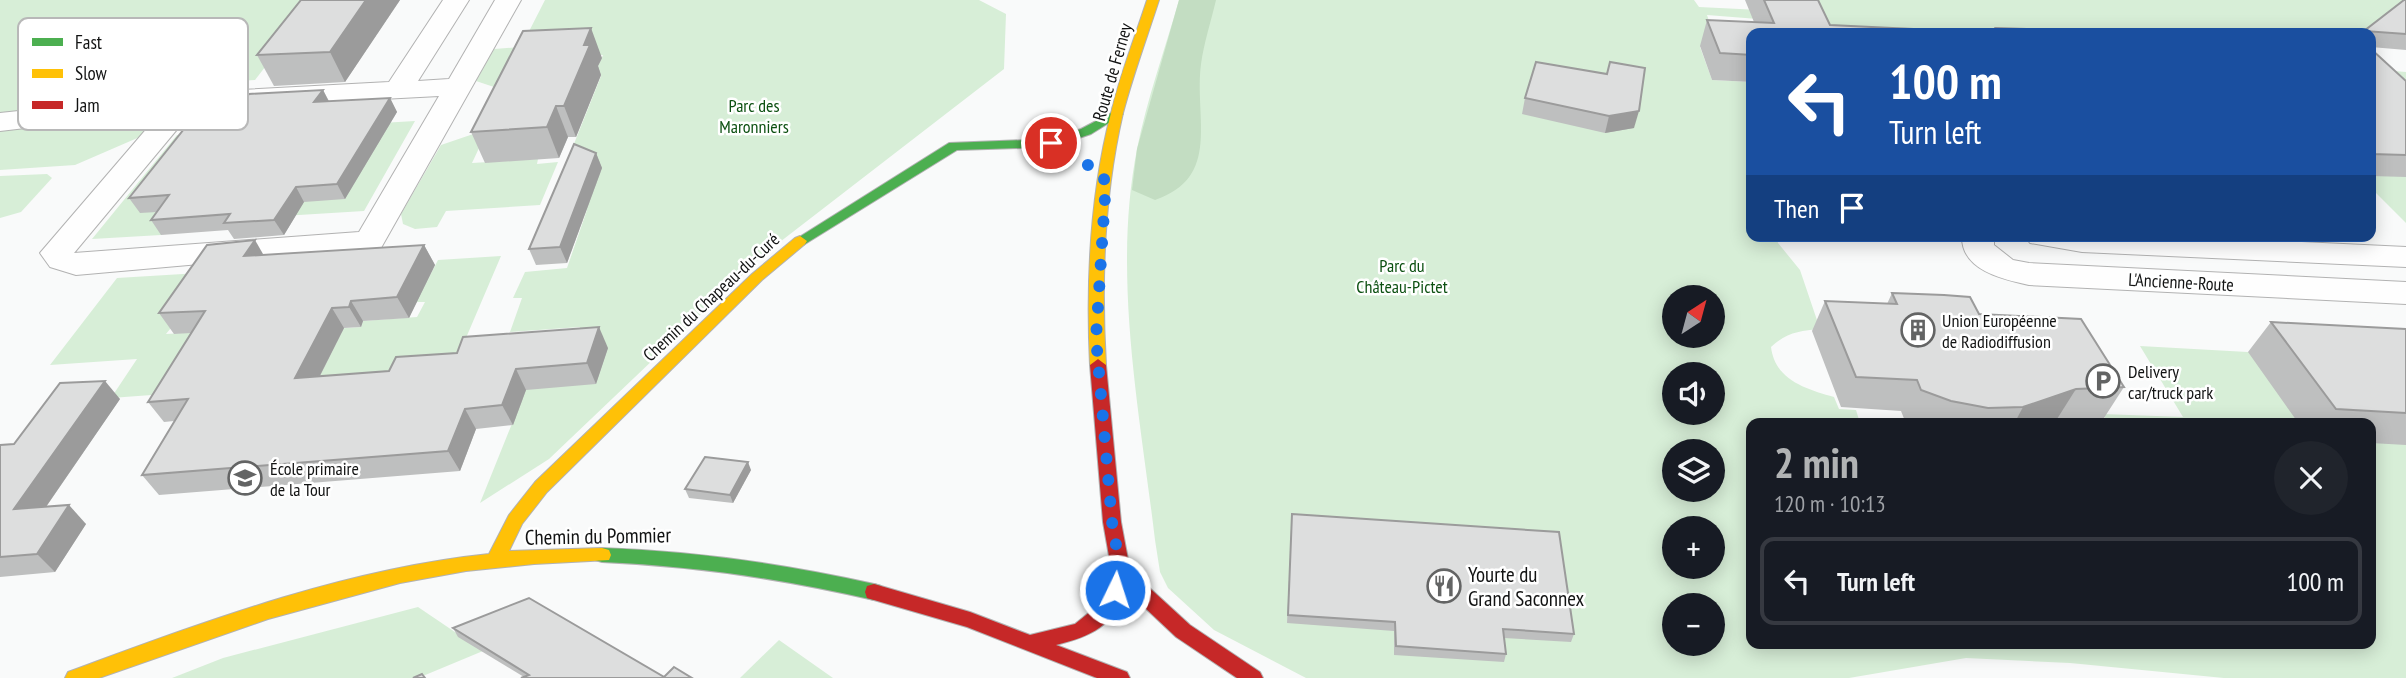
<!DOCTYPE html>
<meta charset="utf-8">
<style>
body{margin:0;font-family:"PT Sans Narrow",sans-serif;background:#20242c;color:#f1f3f6;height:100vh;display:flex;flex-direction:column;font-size:26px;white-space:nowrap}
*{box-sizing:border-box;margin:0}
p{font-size:23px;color:#9ea1a6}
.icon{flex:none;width:38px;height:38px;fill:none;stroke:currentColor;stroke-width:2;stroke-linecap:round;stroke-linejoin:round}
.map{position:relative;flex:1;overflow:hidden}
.drawer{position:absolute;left:1746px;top:418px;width:630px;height:231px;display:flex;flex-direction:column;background:#171b24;border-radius:14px;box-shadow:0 4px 18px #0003}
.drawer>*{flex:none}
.banner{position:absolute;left:1746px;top:28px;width:630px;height:214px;border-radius:14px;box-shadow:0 4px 18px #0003;background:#1a4fa0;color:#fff;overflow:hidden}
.needle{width:46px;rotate:36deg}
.fabs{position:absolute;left:1662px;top:285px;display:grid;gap:14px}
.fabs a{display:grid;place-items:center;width:63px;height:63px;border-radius:50%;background:#171b24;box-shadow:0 4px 18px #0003;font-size:35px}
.pin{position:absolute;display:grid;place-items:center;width:60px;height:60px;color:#fff;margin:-30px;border:4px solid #fff;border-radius:50%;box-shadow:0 2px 7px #0007}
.me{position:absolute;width:77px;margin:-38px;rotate:4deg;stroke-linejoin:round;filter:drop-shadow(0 0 5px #0008)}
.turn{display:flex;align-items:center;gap:24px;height:147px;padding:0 28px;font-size:32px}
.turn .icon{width:91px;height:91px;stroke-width:2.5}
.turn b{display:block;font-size:49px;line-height:60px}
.then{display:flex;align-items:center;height:66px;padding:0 28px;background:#0003;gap:14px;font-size:26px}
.round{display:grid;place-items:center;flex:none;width:74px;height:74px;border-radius:37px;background:#20242c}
.headline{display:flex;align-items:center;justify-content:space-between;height:119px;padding:0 28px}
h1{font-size:42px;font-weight:800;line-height:52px;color:#b1b3b4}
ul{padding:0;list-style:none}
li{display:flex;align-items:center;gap:21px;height:88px;margin:0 14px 10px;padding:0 14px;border:4px solid #363941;border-radius:14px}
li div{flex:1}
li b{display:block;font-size:26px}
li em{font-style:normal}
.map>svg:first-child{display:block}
.green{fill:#d7eed7;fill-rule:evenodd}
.forest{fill:#c3ddc2}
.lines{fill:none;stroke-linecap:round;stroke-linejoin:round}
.street-casing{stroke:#b2b2b2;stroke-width:2}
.fast-casing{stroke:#b2b2b2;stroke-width:2}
.slow-casing{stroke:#b2b2b2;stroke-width:2}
.jam-casing{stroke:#b2b2b2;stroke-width:2}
.street{fill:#fefefe;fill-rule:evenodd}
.fast{fill:#4caf50;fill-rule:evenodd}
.slow{fill:#ffc107;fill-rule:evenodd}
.jam{fill:#c62828;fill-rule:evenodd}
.wall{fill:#bebfbf}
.shaded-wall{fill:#9b9b9b}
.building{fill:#dddede;stroke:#9b9b9b;stroke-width:2}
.route{stroke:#1a73e8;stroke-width:12;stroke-dasharray:0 21.6}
.labels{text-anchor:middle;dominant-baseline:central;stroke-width:5;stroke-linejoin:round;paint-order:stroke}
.street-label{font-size:18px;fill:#121313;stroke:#fff}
.park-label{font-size:18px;fill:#0c5011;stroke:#fff}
.poi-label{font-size:18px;fill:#121313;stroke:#fff;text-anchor:start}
.near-street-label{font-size:21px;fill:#121313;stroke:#fff}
.near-poi-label{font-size:21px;fill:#121313;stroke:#fff;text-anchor:start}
.key{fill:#fff;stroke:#b8b8b8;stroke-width:2}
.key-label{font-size:19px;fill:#121313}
</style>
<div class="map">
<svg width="2406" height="678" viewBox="0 0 2406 678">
<rect width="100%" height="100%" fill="#f9fafa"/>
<g class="green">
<polygon points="0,0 317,0 255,80 188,84 142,136 75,165 0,170"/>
<polygon points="545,0 979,0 1006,14 1004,69 763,255 549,459 480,503 530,379 572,351 580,327 510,332 522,298 513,298 525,272 567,268 587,210 550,204 601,76 594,75 603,55 584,55 509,92 476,81 494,49 521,47"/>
<path d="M1179,0H1694L1699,7L1803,12L1797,0H2406L2370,33H1934L1707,15L1716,42L1700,47L1712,80L1752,82V236H1777L1778,243L1800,270L1820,329C1800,331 1787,332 1771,347C1775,380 1806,389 1834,397L1839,409L1856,410L1860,423L1752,424V644H2371V424L2109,423L2102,414L2183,417L2140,346L2406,361V678H2224L2070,663L1966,658L1849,678H1306L1214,630L1168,588L1160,572L1155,540C1140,413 1112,277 1137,149C1147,99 1165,49 1179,0ZM1675,298H1713V336H1675ZM1675,374H1713V413H1675ZM1675,452H1713V490H1675ZM1675,528H1713V567H1675ZM1675,606H1713V644H1675Z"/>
<polygon points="2371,69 2406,72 2406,223 2371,188"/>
<polygon points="415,121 364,211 170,223 161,235 92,239 177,135"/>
<polygon points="488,129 472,163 538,159 537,164 558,162 540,205 446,211 437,227 415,229 403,224 401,214 441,145"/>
<polygon points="47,174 52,178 21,212 0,218 0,176"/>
<polygon points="501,256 451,373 111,398 137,359 50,365 117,278 216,272 166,334 220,331 217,337 361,327 363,321 417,317 425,302 416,302 438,260"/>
<polygon points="418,607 483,651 418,678 172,678 223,658"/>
<polygon points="779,640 833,678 740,678"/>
</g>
<path class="forest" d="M1179,0H1216C1211,21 1204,43 1201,64C1194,118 1222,177 1155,200L1132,190L1137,149Z"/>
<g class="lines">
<defs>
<g id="street">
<path d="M443,0H469L418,81L449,79L495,0H521L381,248L76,275L50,267L40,253L161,112L0,131V113L186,93L389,82ZM439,96L359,232L74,253L194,109Z"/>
<path d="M1962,236H1994V245L2013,260L2029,263L2406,282V304L2029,285C2002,279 1961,270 1962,236Z"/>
<polygon points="2025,236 2178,236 2406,247 2406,267 2082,252 2030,243"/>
</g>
<g id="fast">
<polygon points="1117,110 1123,114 1091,134 1052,147 957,150 805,244 800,246 793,241 949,143 1052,139 1081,129"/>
<path d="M602,548C694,551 784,564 874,584L881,586L883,592L881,598L874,600C784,579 694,566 602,562L595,560L593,555L595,550Z"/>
</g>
<g id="slow">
<path d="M1147,0H1159C1147,37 1133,75 1123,113C1104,195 1101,282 1106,365L1098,371L1090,365C1086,281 1090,194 1111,113C1120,75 1135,37 1147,0Z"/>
<path d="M800,236L807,241L805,244L762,280L547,492L522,524L509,551L602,548L609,550L611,555L609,560L534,564L466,571L400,583L268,619L99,678H65L68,672C204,622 344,569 489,554L509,515L535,482L752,274L795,238Z"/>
</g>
<path id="jam" d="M1098,359L1106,365L1121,522L1130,570L1190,625L1260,672L1263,678H1237L1176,637L1125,589C1114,626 1092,636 1056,645L1127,672L1130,678H1097L967,627L867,598L865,592L867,586L874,584L970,612L1030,635L1075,624L1102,602L1112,573L1103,522L1090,365Z"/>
</defs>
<use href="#street" class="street-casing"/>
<use href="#fast" class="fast-casing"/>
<use href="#slow" class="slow-casing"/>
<use href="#jam" class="jam-casing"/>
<use href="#street" class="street"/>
<use href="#fast" class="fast"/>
<use href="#slow" class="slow"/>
<use href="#jam" class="jam"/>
</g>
<g class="wall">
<polygon points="301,0 400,0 345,82 274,86 257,55"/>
<polygon points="1745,0 1818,0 1752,33 1752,82 1712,80 1700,46 1707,20 1754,22"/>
<polygon points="2406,0 2406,50 2371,47 2371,33 2363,33 2364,31"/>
<polygon points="1996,28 2057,33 1993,33"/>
<polygon points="2371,49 2406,81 2406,177 2371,176"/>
<polygon points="602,58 598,66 601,75 576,137 568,137 559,158 485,163 471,132"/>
<polygon points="1536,62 1634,128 1605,133 1522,114 1525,98"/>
<polygon points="323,90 329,101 390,98 397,112 345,199 304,202 284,235 234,239 228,230 161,235 151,220 157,212 140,213 129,198 239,106"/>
<polygon points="596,153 602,168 567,263 536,265 529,249"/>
<polygon points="424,245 435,265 409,318 363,321 361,327 344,328 320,376 389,371 608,348 596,384 526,390 513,425 476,429 460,471 159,495 142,475 174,421 164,422 148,402 191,333 174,334 159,313 264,255"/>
<polygon points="1892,293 1979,314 2124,387 2104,418 2057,419 2046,424 1912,424 1905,421 1901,411 1841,407 1812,331 1825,301 1887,304"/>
<polygon points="2271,322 2406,329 2406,445 2371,443 2371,424 2299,424 2248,352"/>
<polygon points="120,399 46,507 86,524 55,572 0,577 0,445 14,444"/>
<polygon points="751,470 733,503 689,498 685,489"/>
<polygon points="1292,514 1574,634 1571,642 1504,638 1506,654 1504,662 1394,655 1394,631 1287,623"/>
<polygon points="453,628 664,677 524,677 458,637"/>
</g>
<g class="shaded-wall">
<polygon points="366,0 400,0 345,82 330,52"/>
<polygon points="591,28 602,58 598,66 601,75 576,137 564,106 584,45"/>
<polygon points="323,90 330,104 314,102"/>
<polygon points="390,98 397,112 345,199 337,184"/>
<polygon points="556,106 568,137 559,158 547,127"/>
<polygon points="1639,111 1634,128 1605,133 1609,116"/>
<polygon points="596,153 602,168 567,263 560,247"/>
<polygon points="296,187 304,202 284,235 274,220"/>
<polygon points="255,240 267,261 244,256"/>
<polygon points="424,245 435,265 409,318 397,297"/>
<polygon points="351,301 363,321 361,327 349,307"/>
<polygon points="332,308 344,328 308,399 295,378"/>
<polygon points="599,327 608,348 596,384 587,363"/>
<polygon points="516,369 526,390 513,425 502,405"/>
<polygon points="105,381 120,399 32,527 14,509"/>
<polygon points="2076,389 2057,419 2046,424 2014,424 2023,407"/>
<polygon points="465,409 476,429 460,471 448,451"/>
<polygon points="748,462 751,470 733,503 730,495"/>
<polygon points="69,505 86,524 55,572 37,554"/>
</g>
<g class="building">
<polygon points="301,0 366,0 330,52 257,55"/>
<polygon points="1764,0 1818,0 1830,25 1913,29 1915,33 1752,33 1752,55 1720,53 1707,20 1774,23"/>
<polygon points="2404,0 2406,0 2406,34 2364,31"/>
<polygon points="591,28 584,45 590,45 564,106 556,106 547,127 471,132 523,31"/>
<polygon points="1996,28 2054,30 2057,33 2000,33"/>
<polygon points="2371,49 2406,81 2406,155 2371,154"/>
<polygon points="1536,62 1607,74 1610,62 1645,68 1639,111 1609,116 1525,98"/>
<polygon points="323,90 314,102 390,98 337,184 296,187 274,220 224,223 230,214 151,220 169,195 129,198 200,109 239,106 249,94"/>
<polygon points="574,144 596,153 560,247 529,249"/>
<polygon points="255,240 244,256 424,245 397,297 351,301 349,307 332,308 295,378 389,371 396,357 457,353 463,337 599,327 587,363 516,369 502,405 465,409 448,451 142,475 188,399 148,402 205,311 159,313 207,245"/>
<polygon points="1892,293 1944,295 1970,297 1979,314 2081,319 2124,387 2076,389 2023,407 1988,408 1951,401 1921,390 1917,380 1856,377 1825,301 1897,304"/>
<polygon points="2271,322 2406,329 2406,413 2336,409"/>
<polygon points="105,381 14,509 69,505 37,554 0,557 0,445 14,444 60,383"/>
<polygon points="705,457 748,462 730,495 685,489"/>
<polygon points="1292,514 1559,532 1574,634 1503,629 1506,654 1396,646 1395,622 1288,615"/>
<polygon points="529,598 664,677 663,678 521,678 529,675 453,628"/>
<polygon points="674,667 692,678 663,678"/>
<polygon points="422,674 425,678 413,678"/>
</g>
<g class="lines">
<polyline class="route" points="1051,143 1080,158 1106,181 1096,338 1112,522 1121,573 1115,590"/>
</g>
<defs>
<symbol id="building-ring" viewBox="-11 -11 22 22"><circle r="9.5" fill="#fff" stroke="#636464" stroke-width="1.5"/><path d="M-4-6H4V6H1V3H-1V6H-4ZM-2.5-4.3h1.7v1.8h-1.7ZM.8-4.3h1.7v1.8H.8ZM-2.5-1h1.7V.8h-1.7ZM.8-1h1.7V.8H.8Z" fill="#636464"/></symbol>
<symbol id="parking-ring" viewBox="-11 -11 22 22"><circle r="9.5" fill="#fff" stroke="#636464" stroke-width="1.5"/><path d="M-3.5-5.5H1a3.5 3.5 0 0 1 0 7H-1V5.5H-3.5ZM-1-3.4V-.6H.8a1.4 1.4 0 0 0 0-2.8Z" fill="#636464"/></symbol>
<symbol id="school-ring" viewBox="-11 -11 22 22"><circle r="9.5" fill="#fff" stroke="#636464" stroke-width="1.5"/><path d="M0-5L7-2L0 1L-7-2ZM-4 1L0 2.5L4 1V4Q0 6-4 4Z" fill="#636464"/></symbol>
<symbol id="restaurant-ring" viewBox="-11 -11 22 22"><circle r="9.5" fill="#fff" stroke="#636464" stroke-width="1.5"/><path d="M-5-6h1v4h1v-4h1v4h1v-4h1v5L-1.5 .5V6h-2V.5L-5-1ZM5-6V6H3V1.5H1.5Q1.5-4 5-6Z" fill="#636464"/></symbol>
</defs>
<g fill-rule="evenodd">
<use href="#building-ring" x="1899" y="311" width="38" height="38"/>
<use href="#parking-ring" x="2084" y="362" width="38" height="38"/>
<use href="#school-ring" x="226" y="459" width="38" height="38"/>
<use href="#restaurant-ring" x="1425" y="567" width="38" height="38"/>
</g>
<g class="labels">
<g class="street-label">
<text transform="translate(1112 72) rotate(-74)">Route de Ferney</text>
<text transform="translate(2181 282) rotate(3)">L'Ancienne-Route</text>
<text transform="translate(711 297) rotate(-43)">Chemin du Chapeau-du-Curé</text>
</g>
<g class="park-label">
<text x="754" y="105">Parc des<tspan x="754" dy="21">Maronniers</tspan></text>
<text x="1402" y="265">Parc du<tspan x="1402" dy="21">Château-Pictet</tspan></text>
</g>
<g class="poi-label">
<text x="1942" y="320">Union Européenne<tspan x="1942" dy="21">de Radiodiffusion</tspan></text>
<text x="2128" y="371">Delivery<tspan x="2128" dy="21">car/truck park</tspan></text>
<text x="270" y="468">École primaire<tspan x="270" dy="21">de la Tour</tspan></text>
</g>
<g class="near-street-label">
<text transform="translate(598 536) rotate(-1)">Chemin du Pommier</text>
</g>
<g class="near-poi-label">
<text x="1468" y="574">Yourte du<tspan x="1468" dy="24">Grand Saconnex</tspan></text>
</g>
</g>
<rect x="18" y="18" width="230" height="112" rx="10" class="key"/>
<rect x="32" y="38" width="31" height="8" fill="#4caf50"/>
<rect x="32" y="69" width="31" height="9" fill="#ffc107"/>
<rect x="32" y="101" width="31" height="8" fill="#c62828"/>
<g class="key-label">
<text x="75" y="49">Fast</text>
<text x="75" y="80">Slow</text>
<text x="75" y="112">Jam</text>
</g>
</svg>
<div class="fabs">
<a><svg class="needle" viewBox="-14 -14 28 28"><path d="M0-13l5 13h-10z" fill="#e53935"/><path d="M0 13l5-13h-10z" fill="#9ea1a6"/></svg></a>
<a><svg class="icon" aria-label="sound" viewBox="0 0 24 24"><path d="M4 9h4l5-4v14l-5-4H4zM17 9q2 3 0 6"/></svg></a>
<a><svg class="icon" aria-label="layers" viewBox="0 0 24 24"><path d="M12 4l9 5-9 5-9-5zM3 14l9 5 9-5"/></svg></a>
<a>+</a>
<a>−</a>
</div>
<div class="pin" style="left:1051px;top:143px;background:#d93025"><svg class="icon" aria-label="arrive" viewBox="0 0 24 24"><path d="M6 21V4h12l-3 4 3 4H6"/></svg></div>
<svg class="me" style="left:1115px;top:590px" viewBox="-20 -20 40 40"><circle r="17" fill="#1a73e8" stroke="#fff" stroke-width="3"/><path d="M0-11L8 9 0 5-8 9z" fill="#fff"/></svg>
<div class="banner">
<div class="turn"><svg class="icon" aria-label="left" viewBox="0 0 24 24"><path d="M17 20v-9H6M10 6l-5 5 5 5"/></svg><div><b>100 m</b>Turn left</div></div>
<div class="then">Then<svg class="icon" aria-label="arrive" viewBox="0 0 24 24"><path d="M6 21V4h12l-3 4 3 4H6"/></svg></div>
</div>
<section class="drawer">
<div class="headline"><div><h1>2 min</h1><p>120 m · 10:13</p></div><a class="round"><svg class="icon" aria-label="close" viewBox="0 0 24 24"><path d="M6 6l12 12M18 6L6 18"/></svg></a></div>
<ul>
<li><svg class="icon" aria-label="left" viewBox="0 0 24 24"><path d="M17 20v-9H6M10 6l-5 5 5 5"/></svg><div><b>Turn left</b></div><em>100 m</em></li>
</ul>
</section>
</div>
